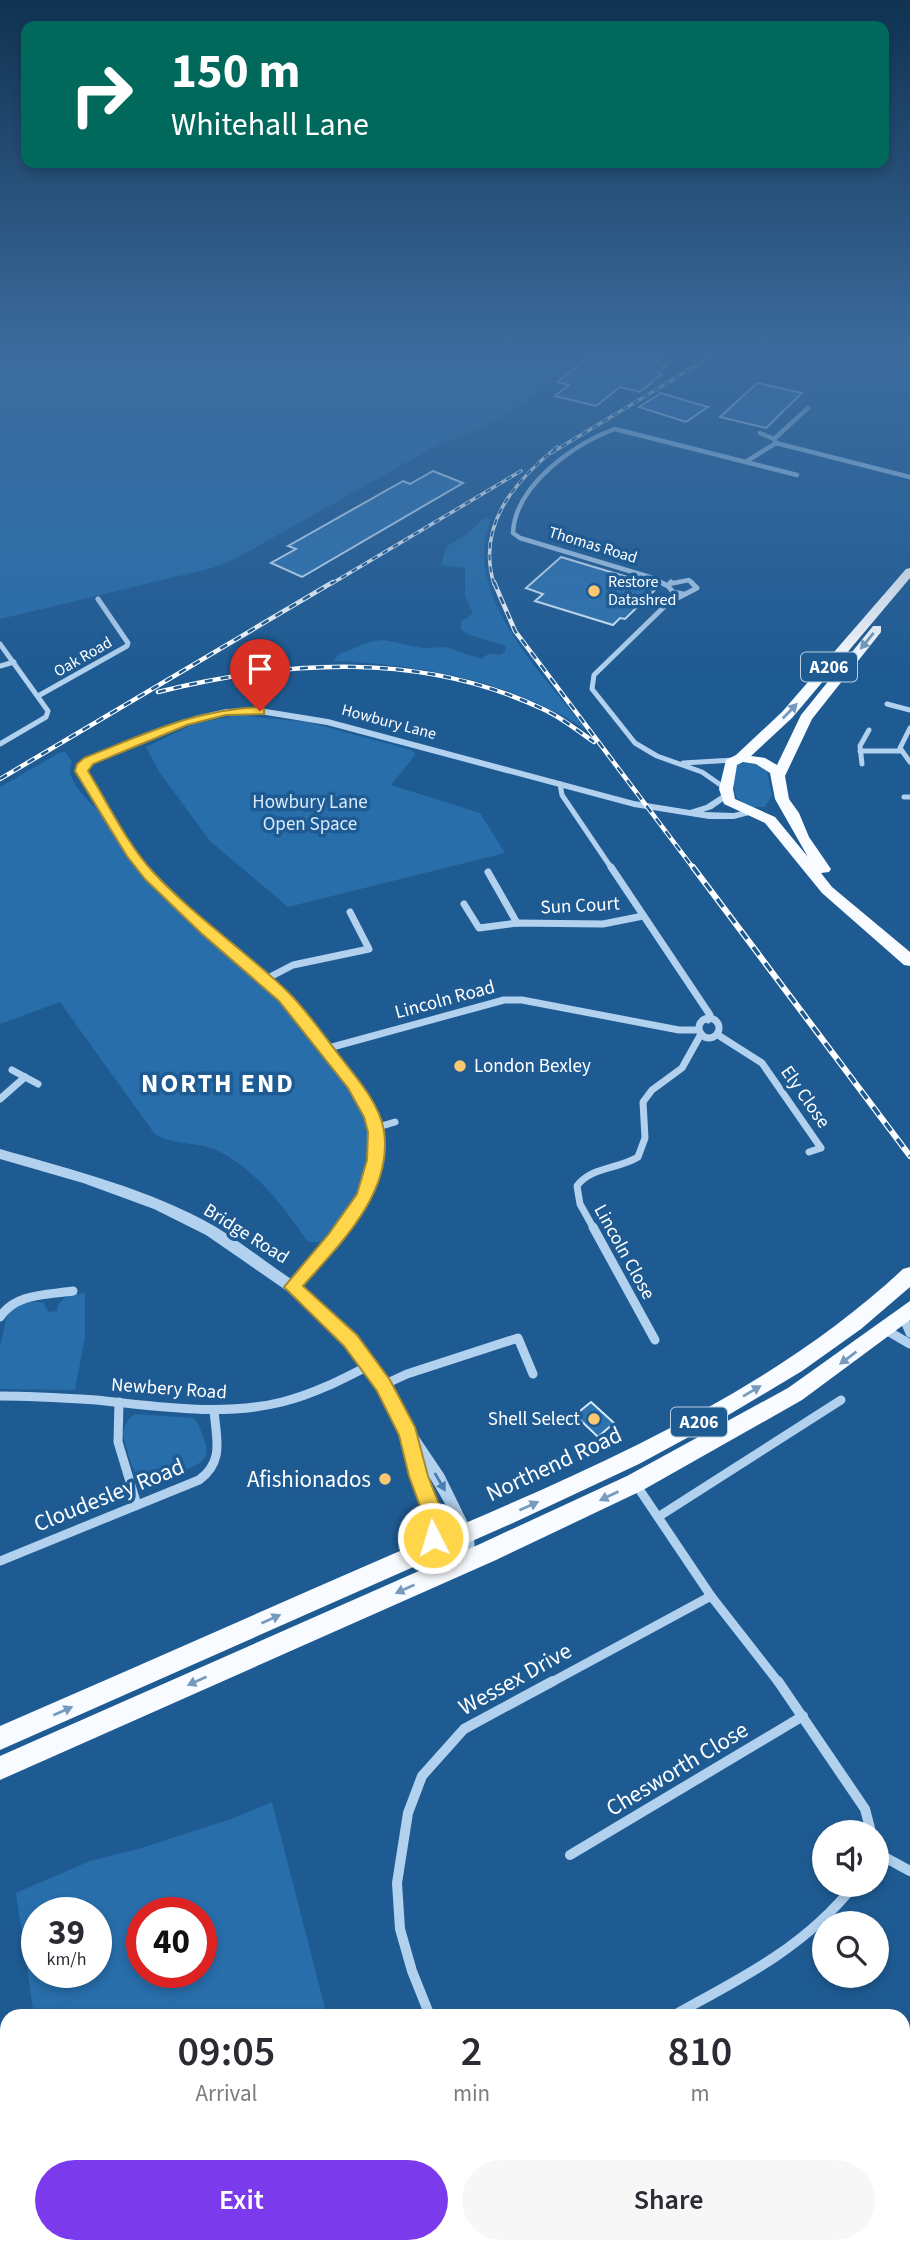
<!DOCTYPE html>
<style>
body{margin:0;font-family:"Source Sans 3",sans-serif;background:#f7f7f7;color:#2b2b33;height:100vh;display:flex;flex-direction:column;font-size:26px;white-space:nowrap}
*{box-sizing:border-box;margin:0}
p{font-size:23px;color:#7c7c81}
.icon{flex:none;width:38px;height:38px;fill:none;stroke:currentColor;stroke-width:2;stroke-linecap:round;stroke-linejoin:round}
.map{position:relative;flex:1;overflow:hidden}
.side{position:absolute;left:0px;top:2009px;width:910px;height:245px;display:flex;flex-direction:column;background:#fff;border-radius:21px 21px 0 0;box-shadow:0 4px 10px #0003}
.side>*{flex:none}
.top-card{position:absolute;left:21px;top:21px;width:868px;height:147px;border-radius:14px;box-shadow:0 4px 10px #0003;background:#00695c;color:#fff;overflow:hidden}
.fabs{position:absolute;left:812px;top:1820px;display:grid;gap:14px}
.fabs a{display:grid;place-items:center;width:77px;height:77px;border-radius:50%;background:#fff;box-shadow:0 4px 10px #0003;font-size:35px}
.speed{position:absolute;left:21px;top:1897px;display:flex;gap:14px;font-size:35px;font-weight:700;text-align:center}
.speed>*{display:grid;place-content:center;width:91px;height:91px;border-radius:50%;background:#fff;box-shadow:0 4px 10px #0003;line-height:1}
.speed small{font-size:18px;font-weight:400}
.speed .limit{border:10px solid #d22;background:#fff;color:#111}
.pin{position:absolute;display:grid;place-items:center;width:60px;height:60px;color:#fff;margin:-72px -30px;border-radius:50% 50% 50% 0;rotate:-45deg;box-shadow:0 0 7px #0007}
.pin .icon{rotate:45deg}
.me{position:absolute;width:77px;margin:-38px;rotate:355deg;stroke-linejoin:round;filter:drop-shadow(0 0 5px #0008)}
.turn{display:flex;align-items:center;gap:24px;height:147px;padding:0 35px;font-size:32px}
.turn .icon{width:91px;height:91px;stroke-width:2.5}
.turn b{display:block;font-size:49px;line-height:60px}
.eta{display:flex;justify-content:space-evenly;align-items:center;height:119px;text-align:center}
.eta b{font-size:42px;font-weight:600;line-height:49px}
.primary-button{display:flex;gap:14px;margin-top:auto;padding:14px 35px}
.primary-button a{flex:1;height:80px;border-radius:42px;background:#7c3aed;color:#fff;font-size:28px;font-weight:600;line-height:80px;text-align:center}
.primary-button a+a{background:#f7f7f7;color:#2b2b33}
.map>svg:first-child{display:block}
.green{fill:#286eab;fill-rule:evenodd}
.building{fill:#2e73b0;stroke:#d7eafa;stroke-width:2}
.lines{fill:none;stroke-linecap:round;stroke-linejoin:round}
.minor-far4{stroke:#b1d1ee;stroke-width:4.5}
.minor-far3{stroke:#b1d1ee;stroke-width:5}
.minor-far2{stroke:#b1d1ee;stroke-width:7}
.minor-far1{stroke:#b1d1ee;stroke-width:9}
.minor{stroke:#b1d1ee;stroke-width:10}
.tertiary{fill:#b1d1ee;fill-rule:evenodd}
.primary{fill:#f8fbff;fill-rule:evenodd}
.rail-far2-casing{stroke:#fff;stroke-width:3.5}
.rail-far1-casing{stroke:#fff;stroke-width:4.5}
.rail-casing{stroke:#fff;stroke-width:6}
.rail-far2{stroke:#1f5b93;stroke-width:2;stroke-dasharray:6;stroke-linecap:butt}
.rail-far1{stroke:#1f5b93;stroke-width:2.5;stroke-dasharray:8;stroke-linecap:butt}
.rail{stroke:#1f5b93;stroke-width:3.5;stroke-dasharray:10;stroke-linecap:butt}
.oneway{fill:#769bbe}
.oneway2{fill:#4b7eae}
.route{fill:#ffd54a;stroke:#a68a30;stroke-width:2}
.poi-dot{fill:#fcc971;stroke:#1f5b93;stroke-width:2.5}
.labels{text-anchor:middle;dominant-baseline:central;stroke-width:7;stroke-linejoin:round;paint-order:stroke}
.far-street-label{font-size:16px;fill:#fff;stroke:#1f5b93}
.far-poi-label{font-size:16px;fill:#fff;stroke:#1f5b93;text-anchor:start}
.shield{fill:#1f5b93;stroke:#bccedf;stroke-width:2}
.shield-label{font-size:18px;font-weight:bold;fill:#fff}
.park-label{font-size:19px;fill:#d7eafa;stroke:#1f5b93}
.street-label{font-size:19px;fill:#fff;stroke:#1f5b93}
.poi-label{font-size:19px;fill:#fff;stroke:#1f5b93;text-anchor:start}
.near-street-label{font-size:23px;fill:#fff;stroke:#1f5b93}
.near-poi-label{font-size:23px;fill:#fff;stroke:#1f5b93;text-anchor:end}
.district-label{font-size:26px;font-weight:bold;letter-spacing:2px;fill:#fff;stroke:#1f5b93}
</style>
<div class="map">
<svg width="910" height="2254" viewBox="0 0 910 2254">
<rect width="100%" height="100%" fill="#1f5b93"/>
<g class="green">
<polygon points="0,356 585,356 527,401 494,421 450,441 448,439 237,558 212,568 0,619"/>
<path d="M484,518L491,519C460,596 543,673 586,730C509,680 424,665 334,661L338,655L369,642L383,640L422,648L446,647L481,659C487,654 491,652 499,655L505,652L506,646L467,634L461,629V621L473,614L465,596V568L441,565L446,547L467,534Z"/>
<polygon points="237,715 308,722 411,750 416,754 391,785 480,813 505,853 288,907 210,841 160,773 146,747 194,724"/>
<path d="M65,752L72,762C62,782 95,805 105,819C120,840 130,863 147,881C183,920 225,950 264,985C284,1002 300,1024 316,1046L315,1049L322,1053L365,1109L371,1141L366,1178L360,1193L321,1242H308C284,1207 252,1164 211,1148C194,1142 169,1145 154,1133L60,1002L0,1024V787L59,753Z"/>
<polygon points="746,762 756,763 767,771 772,795 765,807 749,807 736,797 733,783 737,765"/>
<path d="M85,1293V1337L75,1390L0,1389V1346L8,1312C19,1305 30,1299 44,1303L48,1312L57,1311C59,1296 72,1295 85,1293Z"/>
<path d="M135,1414L193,1418C199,1423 200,1429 203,1437C206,1445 210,1455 201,1462C194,1468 152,1484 144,1481C132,1476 129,1454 125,1443C121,1431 125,1421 135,1414Z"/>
<path d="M272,1802L327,2016H34L16,1893L90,1861L138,1849L231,1819ZM37,1913H96V1972H37ZM142,1913H201V1972H142Z"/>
<polygon points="69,2247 386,2247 387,2254 70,2254"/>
</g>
<g class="building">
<polygon points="591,356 665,356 655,364 666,367 658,373 662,374 640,392 620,387 596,406 555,396 569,385 557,382"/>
<polygon points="757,383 802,393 766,428 720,417"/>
<polygon points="661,393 687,401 708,407 686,422 639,407"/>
<polygon points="433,471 463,483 302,577 271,563 296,549 288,546 403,481 410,484"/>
<polygon points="561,557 657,586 658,587 625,619 620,618 613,625 535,601 543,594 526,588"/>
<polygon points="591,1402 614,1423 598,1437 575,1415"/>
</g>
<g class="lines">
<g class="minor-far4">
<polyline points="774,439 808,408"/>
<polyline points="776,443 910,477"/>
<polyline points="747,461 776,443 774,439 760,433"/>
<path d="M664,584L653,578L520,538L513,533C515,485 574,444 615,429L797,475"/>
<polyline points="669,584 689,580 693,584"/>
</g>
<g class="minor-far3">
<polyline points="660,582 668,586"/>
<polyline points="671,582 668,586 673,592 683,594"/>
<polyline points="691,582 697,588 668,603 594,675 592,689 635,743 657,756 702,772 725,788"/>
<polyline points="0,644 48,711 46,717 0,744"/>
<polyline points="0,666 14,662"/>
<polyline points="38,696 127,646 128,643 98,599"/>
<polyline points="887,704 910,710"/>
<polyline points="910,728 900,748 910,762"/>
<polyline points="860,751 901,751"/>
<polyline points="683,763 734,760"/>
<polyline points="862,764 860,746 869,730"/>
<polyline points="560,784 562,795 612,869"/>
<polyline points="904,797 910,797"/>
</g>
<g class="minor-far2">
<polyline points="611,867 710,1015 708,1020"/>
<polyline points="488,872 517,923"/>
<polyline points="464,904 479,928 517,923 603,924 643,916"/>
<polyline points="266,979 293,965 369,949 350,912"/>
<circle cx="709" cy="1028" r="10"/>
<polyline points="718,1035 762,1063 821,1148 809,1152"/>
<polyline points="325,1049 504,1000 522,1000 679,1030 698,1030"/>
<polyline points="12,1070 38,1084"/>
<polyline points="0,1099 25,1077"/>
<polyline points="375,1128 395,1122"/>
<path d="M594,1229L580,1204L577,1186C590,1167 619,1169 638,1157L645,1138L643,1102L652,1090L682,1068L701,1034"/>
</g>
<g class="minor-far1">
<polyline points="593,1227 655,1340"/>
<path d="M0,1317C16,1293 47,1295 73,1291"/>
<polyline points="903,1317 910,1333"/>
<polyline points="886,1330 910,1344"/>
<polyline points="383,1385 407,1374 518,1338 533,1374"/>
<path d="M0,1396C32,1396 64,1398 96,1400C156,1406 222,1417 282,1402C314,1394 341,1380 370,1365"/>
<polyline points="119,1402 118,1442 137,1505"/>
<polyline points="635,1483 711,1596 779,1683"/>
<polyline points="658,1517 841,1400"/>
<path d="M0,1561L199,1480C225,1461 216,1438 214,1410"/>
<polyline points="550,1683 711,1596"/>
</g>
<g class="minor">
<polyline points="778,1681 865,1809 871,1832"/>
<polyline points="877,1853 910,1871"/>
<polyline points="570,1855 803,1716"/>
<polyline points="430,2016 412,1971 400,1929 397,1883 408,1813 422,1776 464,1729 553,1681"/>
<path d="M672,2016C739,1980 807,1946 854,1885"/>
<polyline points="903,2152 910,2149"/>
<polyline points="0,2242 2,2254"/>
<polyline points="730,2247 733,2254"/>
<polyline points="698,2254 712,2247"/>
</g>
<path class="tertiary" d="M260,708L328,719L634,801L690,810L706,805L726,792L729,793V797L712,809L703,812L734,813L750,809L755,812L753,814L734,819H709L634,807L327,725L260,714L226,715L201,720L88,766L87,771C107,808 127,846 156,877C194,917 240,948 279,986C301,1007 318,1032 337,1055C361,1085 387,1119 382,1159C377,1211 333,1250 301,1287L355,1337L372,1356L413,1428L444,1474L471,1529L474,1534L475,1561L472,1566L467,1569L462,1566C457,1556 461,1544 458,1533C453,1515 435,1486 424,1469C435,1501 450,1522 429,1553L424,1555L419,1553L416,1548L423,1536L426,1522L422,1504L409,1468L404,1444L405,1441L362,1364L345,1345L287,1291L206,1235L154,1209L83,1183L0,1159V1149C73,1170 150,1189 216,1227C242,1243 266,1262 291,1279C322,1244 362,1210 369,1162C376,1121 349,1087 326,1057C308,1035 292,1012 272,992C233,953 187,923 149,882C119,850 98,809 77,771L80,762L195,716L226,709Z"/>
<g class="primary">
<path d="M910,568V578L792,718L751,756L765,758L777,765L801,715L873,626H881V632L812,719L785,776L789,799L799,813L809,837L831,869L829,872L821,873L832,887L910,952V966L904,965L822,893L765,823L724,804L719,789L726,760L736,755L782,712L906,569ZM743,762L756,764L770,773L775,799L808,857L775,817L735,799L733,789L737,765Z"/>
<path d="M910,1267V1287L861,1329L802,1371L720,1420L639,1464L513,1523L0,1750V1726C131,1669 262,1611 393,1554C568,1479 762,1401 903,1269Z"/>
<polygon points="910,1301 910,1320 802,1400 643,1490 496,1560 0,1780 0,1756 480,1544 627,1476 788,1388"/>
</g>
<defs>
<g id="rail-far2">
<polyline points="551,453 712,356"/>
<polyline points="331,584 521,471"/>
<path d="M494,584C476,525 515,481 557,447"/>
</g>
<g id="rail-far1">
<polyline points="494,582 515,631 694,869"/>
<path d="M158,692C287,660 421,651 545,710C562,718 578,731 594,742"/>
<polyline points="0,779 333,582"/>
</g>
<polyline id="rail" points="693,867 910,1156"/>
</defs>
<use href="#rail-far2" class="rail-far2-casing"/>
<use href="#rail-far1" class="rail-far1-casing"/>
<use href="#rail" class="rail-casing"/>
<use href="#rail-far2" class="rail-far2"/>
<use href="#rail-far1" class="rail-far1"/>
<use href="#rail" class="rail"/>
</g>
<defs><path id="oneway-solid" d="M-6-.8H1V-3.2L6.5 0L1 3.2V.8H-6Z" transform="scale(1.75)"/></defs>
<g class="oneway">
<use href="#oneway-solid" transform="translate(867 641) rotate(129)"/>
<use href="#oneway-solid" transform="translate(790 711) rotate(-46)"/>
<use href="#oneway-solid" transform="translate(848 1358) rotate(143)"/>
<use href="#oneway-solid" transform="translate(752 1391) rotate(-31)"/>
<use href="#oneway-solid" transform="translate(609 1496) rotate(154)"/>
<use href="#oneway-solid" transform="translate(529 1506) rotate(-24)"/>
<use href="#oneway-solid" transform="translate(405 1589) rotate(156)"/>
<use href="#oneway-solid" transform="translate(271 1619) rotate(-24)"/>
<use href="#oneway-solid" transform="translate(197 1681) rotate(156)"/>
<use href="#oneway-solid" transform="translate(63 1711) rotate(-24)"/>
</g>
<use class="oneway2" href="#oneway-solid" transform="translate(440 1482) rotate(60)"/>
<linearGradient id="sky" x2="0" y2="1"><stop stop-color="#113251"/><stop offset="0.53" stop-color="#3c6c9e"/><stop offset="1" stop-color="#3c6c9e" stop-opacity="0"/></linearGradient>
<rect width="910" height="672" fill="url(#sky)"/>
<path class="route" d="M260,707L264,709V714L226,715L187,725L93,764L88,771C109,805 127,844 154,873C195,917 246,951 289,993C308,1012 325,1037 342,1059C358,1079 380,1105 384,1131C393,1193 340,1244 303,1286L357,1335L390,1380L415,1427L428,1476L444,1517L440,1544L433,1547L426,1544L423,1538L424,1517L409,1476L399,1435L377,1391L344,1346L284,1287L328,1235L357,1194L367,1160L368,1132L364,1117L348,1088L279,1001L201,933L145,879L127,856L75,771L77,764L84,758C143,735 195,709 260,707Z"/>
<g class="poi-dot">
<circle cx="594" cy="591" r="7"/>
<circle cx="460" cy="1066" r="7"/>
<circle cx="594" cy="1419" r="7"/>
<circle cx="385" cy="1479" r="7"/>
</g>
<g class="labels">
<g class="far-street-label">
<text transform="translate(593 545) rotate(17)">Thomas Road</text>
<text transform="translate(83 657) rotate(-30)">Oak Road</text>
<text transform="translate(389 722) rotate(15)">Howbury Lane</text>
</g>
<g class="far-poi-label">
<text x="608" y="582">Restore<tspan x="608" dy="18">Datashred</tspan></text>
</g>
<g class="shield">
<rect x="801" y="652.5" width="56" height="29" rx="5"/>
<rect x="671" y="1407.5" width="56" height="29" rx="5"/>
</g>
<g class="shield-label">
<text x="829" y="667">A206</text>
<text x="699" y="1422">A206</text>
</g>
<g class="park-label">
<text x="310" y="802">Howbury Lane<tspan x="310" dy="22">Open Space</tspan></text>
</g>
<g class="street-label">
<text transform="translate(580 906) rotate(-3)">Sun Court</text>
<text transform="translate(445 1000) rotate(-15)">Lincoln Road</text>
<text transform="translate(805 1097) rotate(55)">Ely Close</text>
<text transform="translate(246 1234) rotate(32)">Bridge Road</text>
<text transform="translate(624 1252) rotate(61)">Lincoln Close</text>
<text transform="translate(169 1389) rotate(4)">Newbery Road</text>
</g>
<g class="poi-label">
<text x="474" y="1066">London Bexley</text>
<text x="580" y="1419" text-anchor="end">Shell Select</text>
</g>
<g class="near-street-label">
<text transform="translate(554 1464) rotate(-25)">Northend Road</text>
<text transform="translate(109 1495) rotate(-22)">Cloudesley Road</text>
<text transform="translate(515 1679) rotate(-29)">Wessex Drive</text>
<text transform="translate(677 1769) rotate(-31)">Chesworth Close</text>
</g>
<g class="near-poi-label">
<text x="371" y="1479">Afishionados</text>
</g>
<g class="district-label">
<text x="218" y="1083">NORTH END</text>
</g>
</g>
</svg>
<div class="fabs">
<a><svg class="icon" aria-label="sound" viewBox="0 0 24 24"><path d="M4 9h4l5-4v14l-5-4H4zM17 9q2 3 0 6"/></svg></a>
<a><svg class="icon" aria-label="search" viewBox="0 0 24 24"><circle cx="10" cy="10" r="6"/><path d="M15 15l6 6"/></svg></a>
</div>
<div class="speed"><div>39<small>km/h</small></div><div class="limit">40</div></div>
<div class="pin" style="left:260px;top:711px;background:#d93025"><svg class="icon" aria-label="arrive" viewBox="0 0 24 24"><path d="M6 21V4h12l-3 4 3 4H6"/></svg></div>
<svg class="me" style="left:433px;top:1538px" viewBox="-20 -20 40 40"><circle r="17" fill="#ffd54a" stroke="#fff" stroke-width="3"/><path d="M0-11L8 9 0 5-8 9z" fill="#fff"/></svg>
<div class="top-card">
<div class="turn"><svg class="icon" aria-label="right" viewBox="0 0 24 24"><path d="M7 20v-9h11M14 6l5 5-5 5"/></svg><div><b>150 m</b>Whitehall Lane</div></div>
</div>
<section class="side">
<div class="eta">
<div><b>09:05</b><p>Arrival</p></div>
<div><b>2</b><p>min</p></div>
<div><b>810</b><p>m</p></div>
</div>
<div class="primary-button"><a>Exit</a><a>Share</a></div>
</section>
</div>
